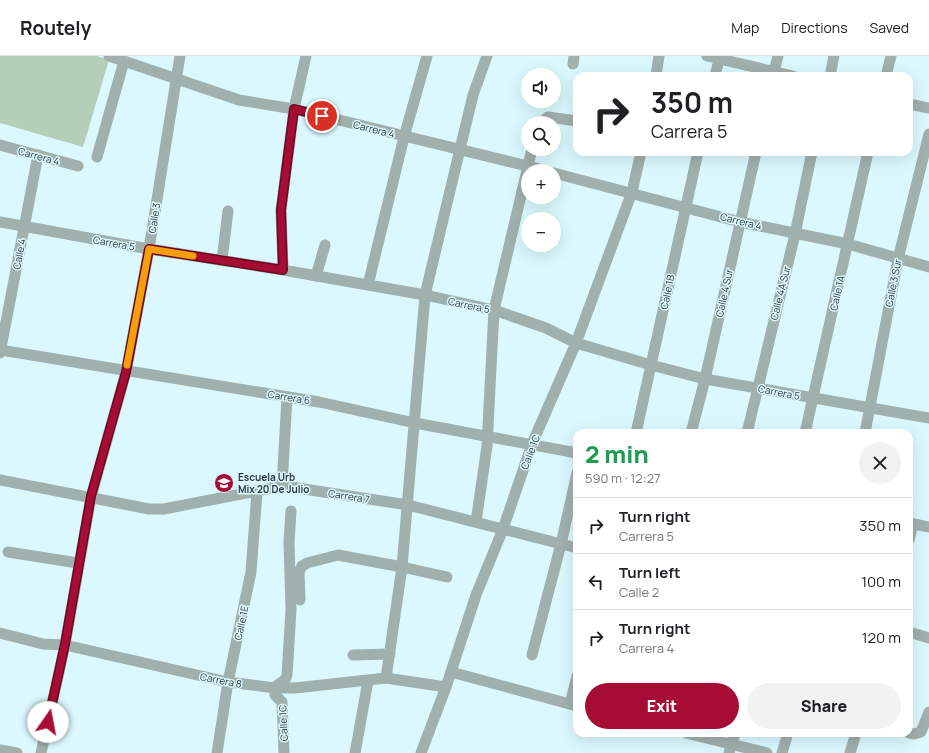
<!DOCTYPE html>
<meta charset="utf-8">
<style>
body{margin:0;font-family:Manrope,sans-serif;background:#f2f2f2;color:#202124;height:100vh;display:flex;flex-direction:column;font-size:15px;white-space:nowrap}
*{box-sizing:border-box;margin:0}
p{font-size:13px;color:#757577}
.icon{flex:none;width:22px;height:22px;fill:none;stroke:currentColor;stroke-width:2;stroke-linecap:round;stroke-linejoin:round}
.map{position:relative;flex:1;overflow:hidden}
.details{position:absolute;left:573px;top:373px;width:340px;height:308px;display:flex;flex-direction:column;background:#fff;border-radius:12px;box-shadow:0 4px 16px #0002}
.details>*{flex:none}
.banner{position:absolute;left:573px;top:16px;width:340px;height:84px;border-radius:12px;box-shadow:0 4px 16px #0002;background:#fff;color:#202124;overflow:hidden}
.fabs{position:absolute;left:521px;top:12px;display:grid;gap:8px}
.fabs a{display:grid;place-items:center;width:40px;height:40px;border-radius:50%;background:#fff;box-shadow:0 4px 16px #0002;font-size:20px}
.pin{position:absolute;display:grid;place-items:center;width:34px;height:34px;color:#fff;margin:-17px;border:2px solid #fff;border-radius:50%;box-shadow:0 1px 4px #0007}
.me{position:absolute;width:44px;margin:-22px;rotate:12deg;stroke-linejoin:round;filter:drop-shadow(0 0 3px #0008)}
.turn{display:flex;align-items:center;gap:14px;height:84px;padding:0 12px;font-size:18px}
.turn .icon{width:52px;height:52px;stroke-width:2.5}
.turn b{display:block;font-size:28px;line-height:34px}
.round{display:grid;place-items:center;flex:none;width:42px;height:42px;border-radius:21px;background:#f2f2f2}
.overview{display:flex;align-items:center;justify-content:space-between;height:68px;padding:0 12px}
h1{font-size:24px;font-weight:800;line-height:30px;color:#1e9e55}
.button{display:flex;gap:8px;margin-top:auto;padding:8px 12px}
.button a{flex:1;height:46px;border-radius:24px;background:#a60d35;color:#fff;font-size:16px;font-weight:800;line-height:46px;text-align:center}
.button a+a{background:#f2f2f2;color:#202124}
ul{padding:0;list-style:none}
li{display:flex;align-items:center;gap:12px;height:56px;padding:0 12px;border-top:1px solid #e0e0e0}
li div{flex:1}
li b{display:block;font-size:15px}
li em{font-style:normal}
header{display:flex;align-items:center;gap:24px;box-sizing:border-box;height:56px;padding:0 20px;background:#fff;border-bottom:1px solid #e0e0e0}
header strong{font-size:19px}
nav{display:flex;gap:22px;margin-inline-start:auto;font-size:14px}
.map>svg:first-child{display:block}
.green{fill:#b3cfb7}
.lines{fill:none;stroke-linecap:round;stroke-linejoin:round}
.minor{stroke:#a0b0ac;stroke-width:11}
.route-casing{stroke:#6c0822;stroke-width:10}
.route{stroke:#a60d35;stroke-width:7}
.slow{stroke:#f59e0b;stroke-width:7}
.labels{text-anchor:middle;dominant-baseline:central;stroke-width:3;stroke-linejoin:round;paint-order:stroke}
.street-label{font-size:10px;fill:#2b393d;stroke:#dbf8ff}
.poi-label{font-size:10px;font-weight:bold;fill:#2b393d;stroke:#dbf8ff;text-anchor:start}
</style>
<header>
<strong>Routely</strong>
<nav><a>Map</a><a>Directions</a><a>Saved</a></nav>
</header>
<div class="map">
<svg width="929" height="697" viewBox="0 0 929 697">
<rect width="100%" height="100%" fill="#dbf8ff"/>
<polygon class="green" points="0,0 97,0 109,4 83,91 0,67"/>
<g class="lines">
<g class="minor">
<polyline points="109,0 239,44 294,53 548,115"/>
<polyline points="707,0 793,20"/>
<polyline points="573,8 574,0"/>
<polyline points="656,20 659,0"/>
<polyline points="715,20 720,0"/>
<polyline points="773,20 778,0"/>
<polyline points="830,20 834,0"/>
<polyline points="886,20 891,0"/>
<polyline points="909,48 929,52"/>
<polyline points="540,67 548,61 577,65"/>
<polyline points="0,89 78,110"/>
<polyline points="97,101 124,5"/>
<polyline points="554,117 740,166 848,188 929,211"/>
<polyline points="0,166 149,193 277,213 425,239 494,254 546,272 576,287 651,309 705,323 929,362"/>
<polyline points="222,204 228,155"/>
<polyline points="283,213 281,154 294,53 306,0"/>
<polyline points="316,220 325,189"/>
<polyline points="368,229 404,81 427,0"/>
<polyline points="0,294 319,346 415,367 577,397"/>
<polyline points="0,297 38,99"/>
<polyline points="636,377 698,96"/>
<polyline points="691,377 705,323 756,96"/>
<polyline points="747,377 795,178 812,96"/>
<polyline points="805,377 868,96"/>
<polyline points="865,377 898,203 929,78"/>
<polyline points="0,424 149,453 164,453 282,430 291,431 408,449 577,492"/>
<polyline points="282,430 287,341"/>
<polyline points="476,466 487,390 494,254 532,93"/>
<polyline points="909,467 929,471"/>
<polyline points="909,484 913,468"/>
<polyline points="8,496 78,507"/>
<polyline points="300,544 299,516 302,510 307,507 338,499 402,511 447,521"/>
<polyline points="909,576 929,582"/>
<polyline points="0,577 43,588 65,589 228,626 275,632 295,632 386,622 446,631"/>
<polyline points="353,599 390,598"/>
<polyline points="532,599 561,488 577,417"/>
<polyline points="451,616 577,650"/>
<polyline points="386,622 402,511 425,239 473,39 487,0"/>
<polyline points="570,648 577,620"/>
<polyline points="686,677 767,697"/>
<polyline points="909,677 914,678 921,676 929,656"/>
<polyline points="0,694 17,697"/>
<polyline points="41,697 65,589 91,441 126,316 149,193 180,0"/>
<polyline points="217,697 228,626 251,516 257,436"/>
<path d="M284,697L282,646L275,639C274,629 278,629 285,624L287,619L291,554L289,486L291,455"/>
<polyline points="355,697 368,625"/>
<polyline points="421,697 446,631 476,539 503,473 532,388 576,287 632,136 641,96"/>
<polyline points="729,697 735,677"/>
<polyline points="782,697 788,677"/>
<polyline points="850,697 856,677"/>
</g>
</g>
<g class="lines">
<defs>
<polyline id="route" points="48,666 65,588 91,440 126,316 149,193 283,214 281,154 294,53 322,60"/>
</defs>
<use href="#route" class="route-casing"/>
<use href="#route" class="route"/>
<polyline class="slow" points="127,309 149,193 193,200"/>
</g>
<defs>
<symbol id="school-disc" viewBox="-11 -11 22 22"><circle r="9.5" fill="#a60d35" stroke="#dbf8ff"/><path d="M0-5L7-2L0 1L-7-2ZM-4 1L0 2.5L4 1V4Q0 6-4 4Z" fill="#fff"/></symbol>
</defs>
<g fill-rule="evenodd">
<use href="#school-disc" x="213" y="416" width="22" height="22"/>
</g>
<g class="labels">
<g class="street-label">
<text transform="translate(374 73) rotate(14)">Carrera 4</text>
<text transform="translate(39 100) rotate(15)">Carrera 4</text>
<text transform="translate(154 162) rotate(-81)">Calle 3</text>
<text transform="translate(741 165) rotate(14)">Carrera 4</text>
<text transform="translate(114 187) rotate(10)">Carrera 5</text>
<text transform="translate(19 198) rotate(-79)">Calle 4</text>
<text transform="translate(893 227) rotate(-79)">Calle 3 Sur</text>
<text transform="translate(667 236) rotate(-78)">Calle 1B</text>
<text transform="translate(724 237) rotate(-78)">Calle 4 Sur</text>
<text transform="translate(780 237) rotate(-76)">Calle 4A Sur</text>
<text transform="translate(837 237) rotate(-77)">Calle 1A</text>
<text transform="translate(469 249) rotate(12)">Carrera 5</text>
<text transform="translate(779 336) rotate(11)">Carrera 5</text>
<text transform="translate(289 341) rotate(9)">Carrera 6</text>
<text transform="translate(530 396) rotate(-69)">Calle 1C</text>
<text transform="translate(349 440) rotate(9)">Carrera 7</text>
<text transform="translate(241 567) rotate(-78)">Calle 1E</text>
<text transform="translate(221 624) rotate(11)">Carrera 8</text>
<text transform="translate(283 667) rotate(-93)">Calle 1C</text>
</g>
<g class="poi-label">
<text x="238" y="421">Escuela Urb<tspan x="238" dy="12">Mix 20 De Julio</tspan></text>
</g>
</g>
</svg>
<div class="fabs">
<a><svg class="icon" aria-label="sound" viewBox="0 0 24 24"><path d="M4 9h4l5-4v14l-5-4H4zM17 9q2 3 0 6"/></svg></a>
<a><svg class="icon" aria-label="search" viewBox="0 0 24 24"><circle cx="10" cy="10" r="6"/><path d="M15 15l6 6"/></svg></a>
<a>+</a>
<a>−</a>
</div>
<div class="pin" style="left:322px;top:60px;background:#d93025"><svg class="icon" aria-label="arrive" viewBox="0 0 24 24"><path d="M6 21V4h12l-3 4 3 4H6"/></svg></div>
<svg class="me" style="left:48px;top:666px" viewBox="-20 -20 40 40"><circle r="19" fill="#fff"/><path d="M0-13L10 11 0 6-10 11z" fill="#a60d35"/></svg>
<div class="banner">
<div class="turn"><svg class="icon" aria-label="right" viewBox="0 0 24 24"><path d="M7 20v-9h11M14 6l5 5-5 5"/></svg><div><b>350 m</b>Carrera 5</div></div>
</div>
<section class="details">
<div class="overview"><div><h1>2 min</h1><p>590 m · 12:27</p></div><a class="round"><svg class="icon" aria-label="close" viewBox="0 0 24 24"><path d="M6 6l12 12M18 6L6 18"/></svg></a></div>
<ul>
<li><svg class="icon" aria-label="right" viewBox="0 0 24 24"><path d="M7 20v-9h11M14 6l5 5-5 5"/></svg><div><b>Turn right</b><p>Carrera 5</p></div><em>350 m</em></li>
<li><svg class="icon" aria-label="left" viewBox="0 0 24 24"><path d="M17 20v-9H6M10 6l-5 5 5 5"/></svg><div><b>Turn left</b><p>Calle 2</p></div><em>100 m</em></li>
<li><svg class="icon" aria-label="right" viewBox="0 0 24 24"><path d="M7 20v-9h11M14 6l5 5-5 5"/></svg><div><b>Turn right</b><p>Carrera 4</p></div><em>120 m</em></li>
</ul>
<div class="button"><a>Exit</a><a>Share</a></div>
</section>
</div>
